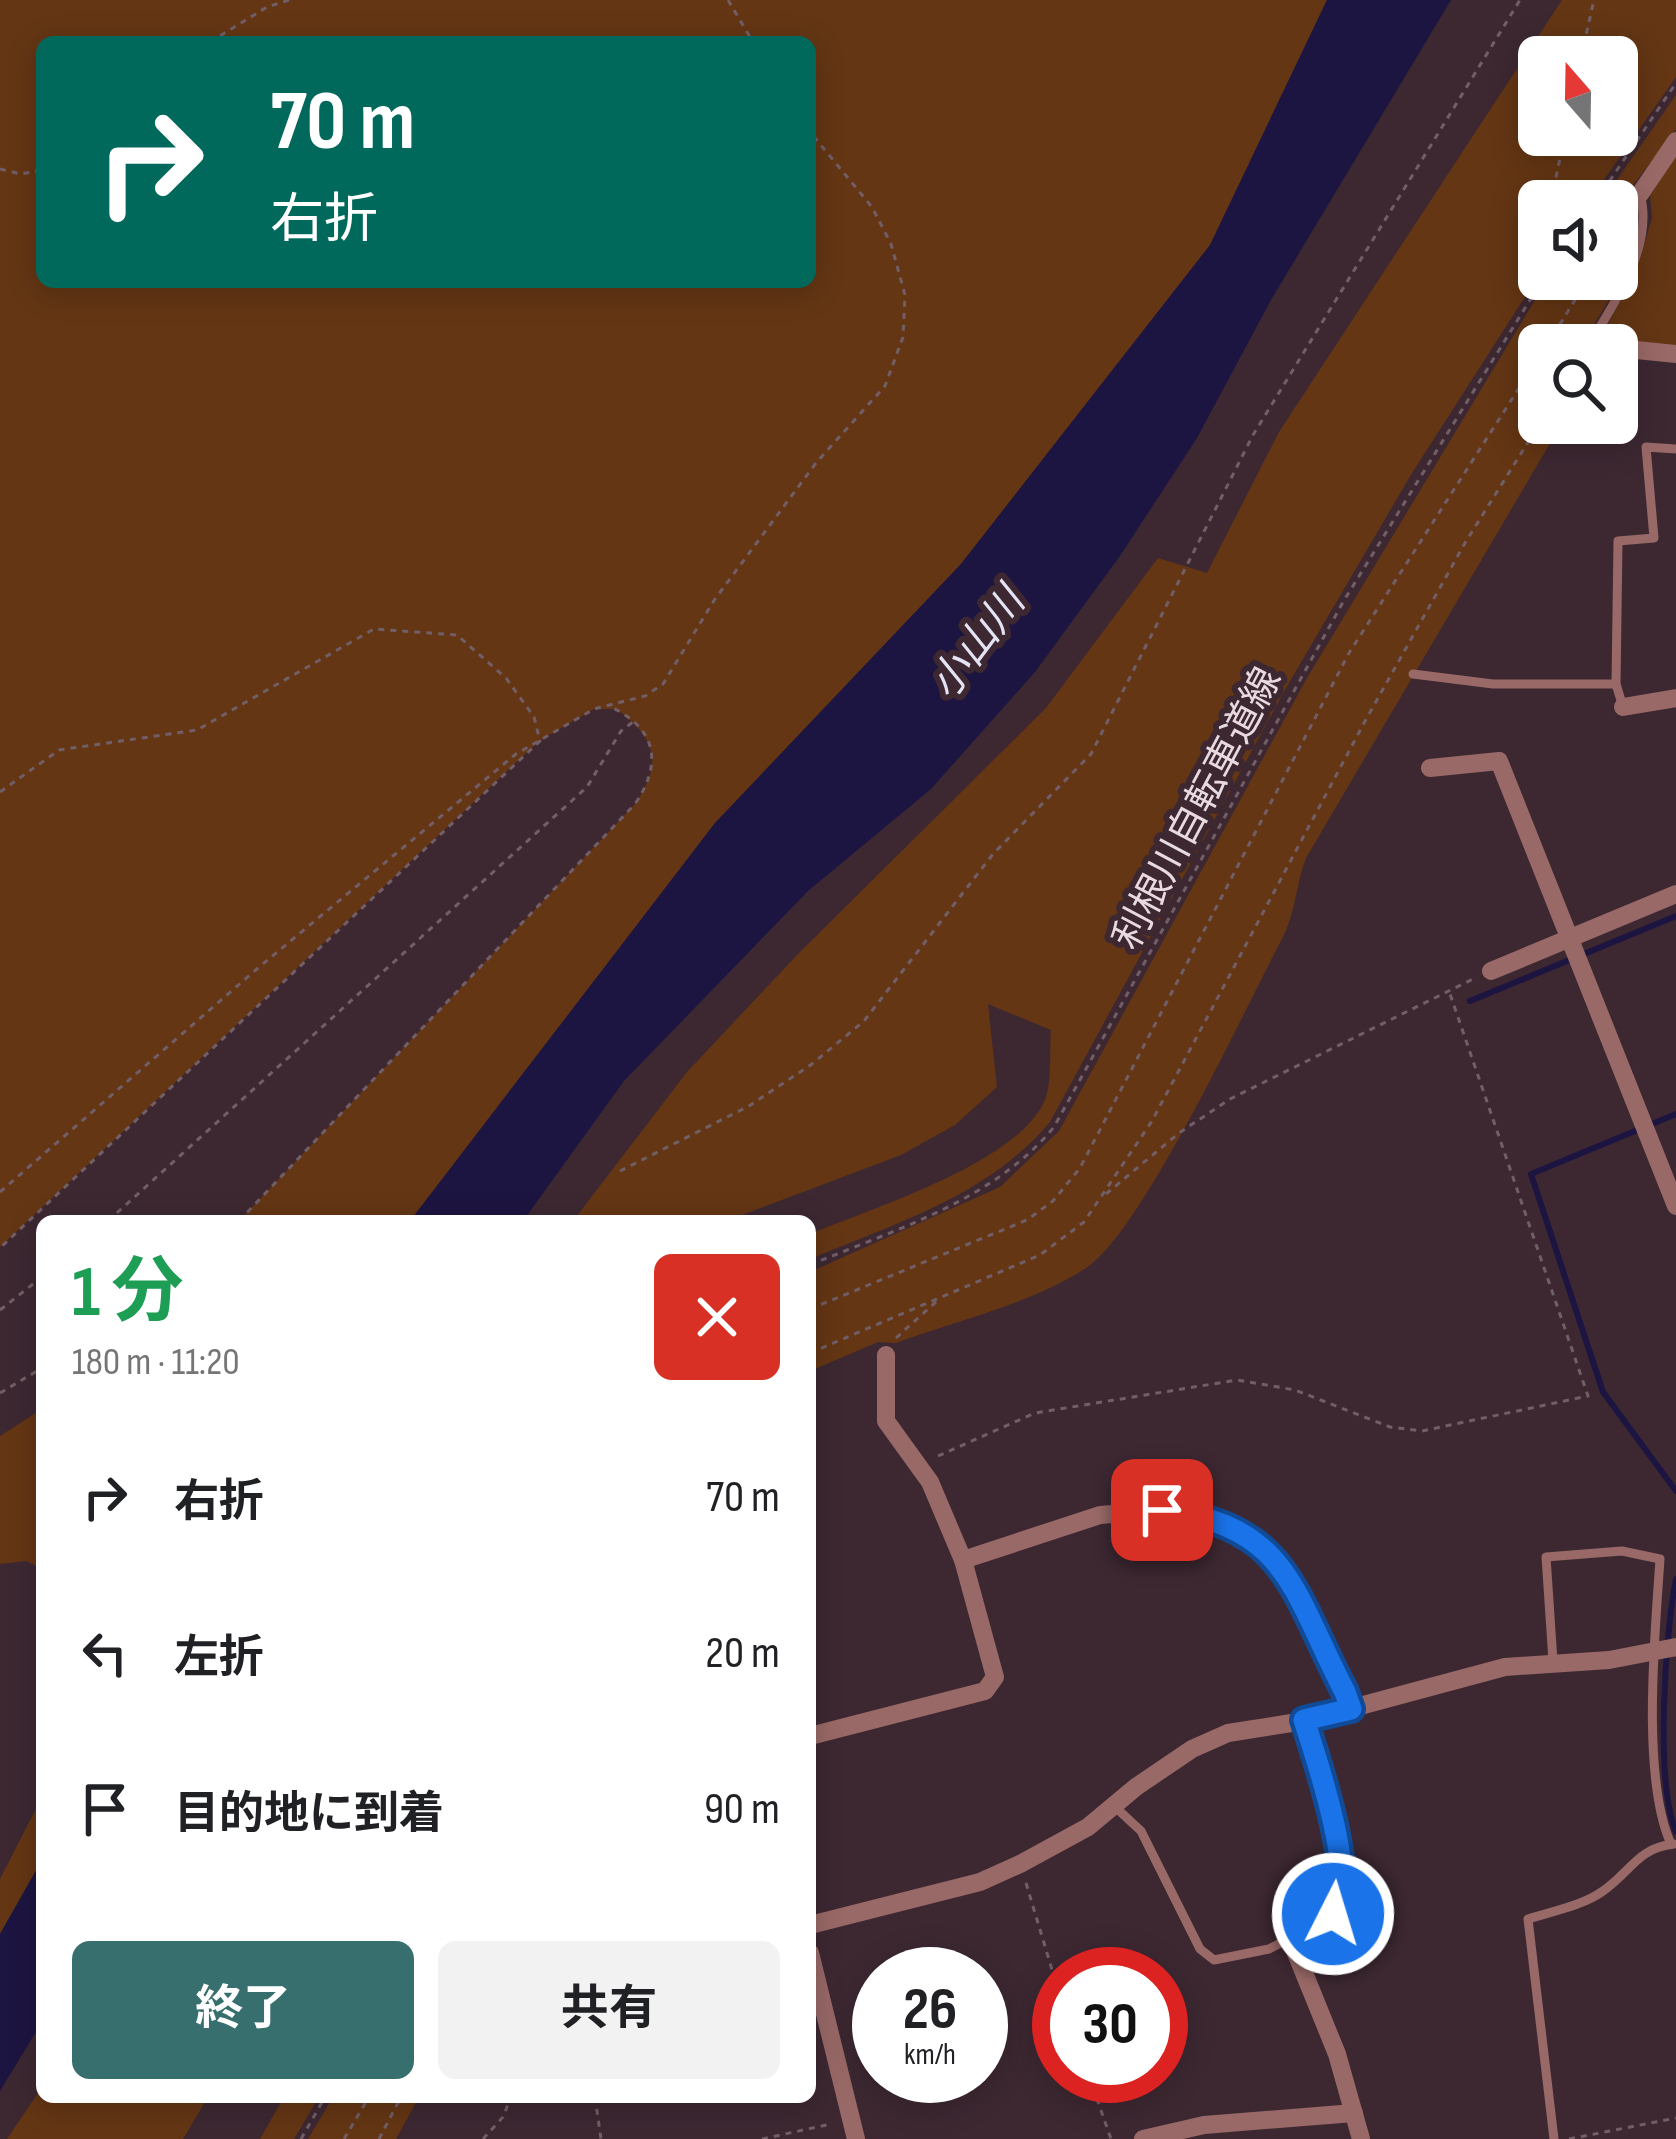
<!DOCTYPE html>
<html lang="ja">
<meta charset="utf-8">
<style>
body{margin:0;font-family:"Sofia Sans Condensed","Noto Sans JP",sans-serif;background:#f2f2f2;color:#202124;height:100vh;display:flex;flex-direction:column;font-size:45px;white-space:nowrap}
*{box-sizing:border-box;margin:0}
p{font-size:39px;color:#757577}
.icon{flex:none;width:66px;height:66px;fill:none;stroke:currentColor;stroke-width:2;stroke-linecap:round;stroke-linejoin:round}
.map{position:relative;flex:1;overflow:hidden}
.panel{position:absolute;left:36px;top:1215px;width:780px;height:888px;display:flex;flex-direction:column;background:#fff;border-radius:18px;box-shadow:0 6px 30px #0003}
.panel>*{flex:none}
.guide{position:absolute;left:36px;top:36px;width:780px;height:252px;border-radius:18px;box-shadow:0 6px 30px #0003;background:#00695c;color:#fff;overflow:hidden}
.needle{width:78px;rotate:340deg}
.buttons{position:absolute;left:1518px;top:36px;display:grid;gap:24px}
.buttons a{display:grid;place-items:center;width:120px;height:120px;border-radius:18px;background:#fff;box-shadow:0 6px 30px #0003;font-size:60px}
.speed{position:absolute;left:852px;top:1947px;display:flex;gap:24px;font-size:60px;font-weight:700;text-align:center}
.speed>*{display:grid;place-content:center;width:156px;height:156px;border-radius:50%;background:#fff;box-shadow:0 6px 30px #0003;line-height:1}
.speed small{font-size:30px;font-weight:400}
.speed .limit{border:18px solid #d22;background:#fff;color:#111}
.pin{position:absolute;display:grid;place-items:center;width:102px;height:102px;color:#fff;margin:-51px;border-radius:24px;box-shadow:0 6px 18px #0006}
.me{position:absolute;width:132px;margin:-66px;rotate:5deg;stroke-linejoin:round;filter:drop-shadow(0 0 9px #0008)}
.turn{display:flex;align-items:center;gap:42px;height:252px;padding:0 36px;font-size:54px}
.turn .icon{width:156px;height:156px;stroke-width:2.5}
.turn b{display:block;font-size:84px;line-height:102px}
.round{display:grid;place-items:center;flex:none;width:126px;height:126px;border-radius:18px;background:#f2f2f2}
.overview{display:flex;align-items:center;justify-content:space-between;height:204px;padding:0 36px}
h1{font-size:72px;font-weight:700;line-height:90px;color:#1e9e55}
.button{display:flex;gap:24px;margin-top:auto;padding:24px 36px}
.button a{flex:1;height:138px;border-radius:18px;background:#376e6e;color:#fff;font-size:48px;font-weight:700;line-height:138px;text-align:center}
.button a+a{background:#f2f2f2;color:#202124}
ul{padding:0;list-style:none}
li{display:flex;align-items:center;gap:36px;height:156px;padding:0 36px}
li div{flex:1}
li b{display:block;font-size:45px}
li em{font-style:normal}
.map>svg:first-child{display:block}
.green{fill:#643614;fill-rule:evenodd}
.water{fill:#1d1541}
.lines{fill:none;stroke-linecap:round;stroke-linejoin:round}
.stream{stroke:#1d1541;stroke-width:6}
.path{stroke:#715e67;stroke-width:3;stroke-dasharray:6 6;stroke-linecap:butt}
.lane{stroke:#996967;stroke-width:9}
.street{stroke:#996967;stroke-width:18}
.route-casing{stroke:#114b97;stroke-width:30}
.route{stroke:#1a73e8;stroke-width:21}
.labels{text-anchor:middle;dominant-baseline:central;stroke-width:12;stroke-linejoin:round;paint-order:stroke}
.street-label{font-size:39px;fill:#e8dae0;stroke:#3d2832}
.water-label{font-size:42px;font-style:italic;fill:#e3e3f3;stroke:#3d2832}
</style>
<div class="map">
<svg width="1676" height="2139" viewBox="0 0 1676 2139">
<rect width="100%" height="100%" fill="#3d2832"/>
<g class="green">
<path d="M0,0H1327L1210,245L961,564L715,823L410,1221H239L635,804C663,763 657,740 617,709H594L539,741L0,1247ZM42,42H810V282H42Z"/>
<path d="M1562,0H1676V77L1589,201H1539V275L1412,473L1286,688L1050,1122C989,1195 896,1223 810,1259V1234C871,1209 1013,1164 1043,1104C1053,1086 1049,1051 1051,1030L988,1004L997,1087L955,1125L901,1155L726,1221H573L687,1072L797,955L1046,708L1158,558L1207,573L1279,432ZM1539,57H1617V135H1539Z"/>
<polygon points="1676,95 1676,129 1617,206 1617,201 1602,201"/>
<polygon points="1676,154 1676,349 1614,344 1604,331 1635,274 1652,218 1650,196"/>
<path d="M1635,212C1644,259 1602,306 1583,345H1539V423H1562L1306,858C1296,884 1296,909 1284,935C1246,1006 1143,1231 1086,1268C1031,1304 957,1320 896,1343L878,1342L810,1371V1272L1000,1187L1059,1131L1307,678L1529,310L1546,283L1617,279V223Z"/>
<polygon points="42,1409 42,1569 26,1561 0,1564 0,1436"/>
<polygon points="42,1797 42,1860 0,1934 0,1879"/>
<polygon points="42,2087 42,2097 208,2097 183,2139 7,2139"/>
<polygon points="284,2097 319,2097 294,2139 260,2139"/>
<polygon points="333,2097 419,2097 396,2139 308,2139"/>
</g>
<g class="water">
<polygon points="1327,0 1451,0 1271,300 1197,438 1120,556 1035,672 931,789 808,891 624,1081 523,1221 410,1221 715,823 961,564 1210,245"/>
<polygon points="42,1860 42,2022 0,2091 0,1934"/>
</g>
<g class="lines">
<g class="stream">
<polyline points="1470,1001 1676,916"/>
<polyline points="1676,1114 1531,1174 1603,1392 1676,1491"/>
<path d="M1676,1579C1665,1634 1655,1783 1676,1832"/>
</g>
<g class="path">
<polyline points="728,0 753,42"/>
<polyline points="210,42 267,7 289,0"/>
<polyline points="1581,57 1594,0"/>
<polyline points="0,169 21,174 42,170"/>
<polyline points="1551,201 1565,135"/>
<polyline points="1596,201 1676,83"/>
<polyline points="1617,215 1625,206"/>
<polyline points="1617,235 1627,216"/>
<polyline points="1539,262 1539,267"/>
<polyline points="1547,345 1588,279"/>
<polyline points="0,792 59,750 197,730 374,629 457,635 506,678 534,717 540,741 0,1248"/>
<polyline points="620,1171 749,1106 812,1064 864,1021 993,854 1091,754 1253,435 1520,0"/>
<polyline points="0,1192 258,968 516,754 594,709 645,696 663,684 715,599 816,463 885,386 903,337 905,295 891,244 872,207 810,132"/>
<polyline points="1106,1194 1179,1133 1230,1099 1473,979"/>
<polyline points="108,1221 587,787 621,731 633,722"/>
<path d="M239,1221L635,804C661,766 659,731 613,708"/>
<path d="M810,1265C896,1229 993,1201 1054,1127L1343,602L1543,279"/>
<polyline points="810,1309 1027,1220 1053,1201 1080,1168 1349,653 1539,357"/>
<polyline points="0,1310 42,1277"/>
<polyline points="896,1338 938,1300"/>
<polyline points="810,1353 1040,1255 1084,1222 1152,1121 1364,723 1465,543 1540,423"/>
<polyline points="0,1393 42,1368"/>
<polyline points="938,1456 1035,1413 1237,1380 1295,1390 1390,1427 1422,1431 1588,1396 1449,991"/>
<polyline points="1026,1883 1059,1993"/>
<polyline points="1089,2076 1111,2139"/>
<polyline points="595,2097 601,2139"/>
<polyline points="301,2139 325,2097"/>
<polyline points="344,2139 369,2097"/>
<polyline points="379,2139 401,2097"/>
<polyline points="483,2139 503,2117 511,2097"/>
<polyline points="762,2139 831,2124"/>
<polyline points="1569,2139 1676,2118"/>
</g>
<g class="lane">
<path d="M1592,340C1617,299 1654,244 1640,194"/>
<polyline points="1413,674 1493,684 1616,684"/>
<polyline points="1623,707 1616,684 1618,541 1654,538 1646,447 1676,449"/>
<path d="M1553,1661L1546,1557L1622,1551L1660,1559C1655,1634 1641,1778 1671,1844"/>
<polyline points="1113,1805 1141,1831 1200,1949 1214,1960 1269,1949 1288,1939"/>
<path d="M1554,2139L1528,1919C1553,1911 1582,1906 1603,1891C1631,1872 1637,1848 1674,1844"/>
</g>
<g class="street">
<polyline points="1640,194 1676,141"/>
<polyline points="1592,340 1604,345"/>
<polyline points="1617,348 1676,354"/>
<polyline points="1623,707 1676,698"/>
<polyline points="1430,768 1499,761 1676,1206"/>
<polyline points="1491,971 1676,894"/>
<polyline points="963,1560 1100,1515 1162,1510 1224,1522 1272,1554 1351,1709"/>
<path d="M1304,1721C1314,1751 1356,1884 1339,1908C1330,1922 1300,1921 1287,1931L1337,2054L1361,2139"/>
<polyline points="810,1736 985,1691 995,1677 963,1560 930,1482 886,1421 886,1355"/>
<polyline points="810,1925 980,1882 1020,1864 1088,1827 1136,1787 1192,1749 1228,1733 1304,1721 1505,1667 1609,1660 1676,1647"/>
<polyline points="810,1953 856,2139"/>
<polyline points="1143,2139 1204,2125 1354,2113"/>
</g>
</g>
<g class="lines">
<defs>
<path id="route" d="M1162,1510C1289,1526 1292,1591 1345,1692L1351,1709L1304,1720C1315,1754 1361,1890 1333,1914"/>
</defs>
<use href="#route" class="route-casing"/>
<use href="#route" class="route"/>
</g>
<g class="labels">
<g class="street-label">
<text transform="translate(1198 809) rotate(-62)">利根川自転車道線</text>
</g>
<g class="water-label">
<text transform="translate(978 644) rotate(-53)">小山川</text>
</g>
</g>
</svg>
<div class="buttons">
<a><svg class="needle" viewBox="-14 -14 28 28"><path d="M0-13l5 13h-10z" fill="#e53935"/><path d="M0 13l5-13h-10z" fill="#757577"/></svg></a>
<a><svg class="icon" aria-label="sound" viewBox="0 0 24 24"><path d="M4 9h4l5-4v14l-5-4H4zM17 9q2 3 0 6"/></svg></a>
<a><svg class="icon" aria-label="search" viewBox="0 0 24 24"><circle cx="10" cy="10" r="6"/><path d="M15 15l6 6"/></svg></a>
</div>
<div class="speed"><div>26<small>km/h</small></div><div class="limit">30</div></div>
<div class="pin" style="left:1162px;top:1510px;background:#d93025"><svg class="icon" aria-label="arrive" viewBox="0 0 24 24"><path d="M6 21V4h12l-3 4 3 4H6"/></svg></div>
<svg class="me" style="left:1333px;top:1914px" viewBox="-20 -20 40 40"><circle r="17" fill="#1a73e8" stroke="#fff" stroke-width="3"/><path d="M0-11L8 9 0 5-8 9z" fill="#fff"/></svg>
<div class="guide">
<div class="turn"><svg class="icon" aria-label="right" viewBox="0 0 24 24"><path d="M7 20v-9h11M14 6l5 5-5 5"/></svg><div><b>70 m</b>右折</div></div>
</div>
<section class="panel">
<div class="overview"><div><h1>1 分</h1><p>180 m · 11:20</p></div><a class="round" style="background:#d93025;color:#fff"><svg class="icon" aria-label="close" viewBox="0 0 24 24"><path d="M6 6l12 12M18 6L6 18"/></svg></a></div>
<ul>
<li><svg class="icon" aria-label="right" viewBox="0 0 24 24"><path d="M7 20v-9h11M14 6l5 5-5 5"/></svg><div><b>右折</b></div><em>70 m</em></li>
<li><svg class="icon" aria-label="left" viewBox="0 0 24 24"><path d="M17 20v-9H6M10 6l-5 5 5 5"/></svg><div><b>左折</b></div><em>20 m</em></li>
<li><svg class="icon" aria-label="arrive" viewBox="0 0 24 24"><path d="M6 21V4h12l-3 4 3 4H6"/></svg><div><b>目的地に到着</b></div><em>90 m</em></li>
</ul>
<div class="button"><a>終了</a><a>共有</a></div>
</section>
</div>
